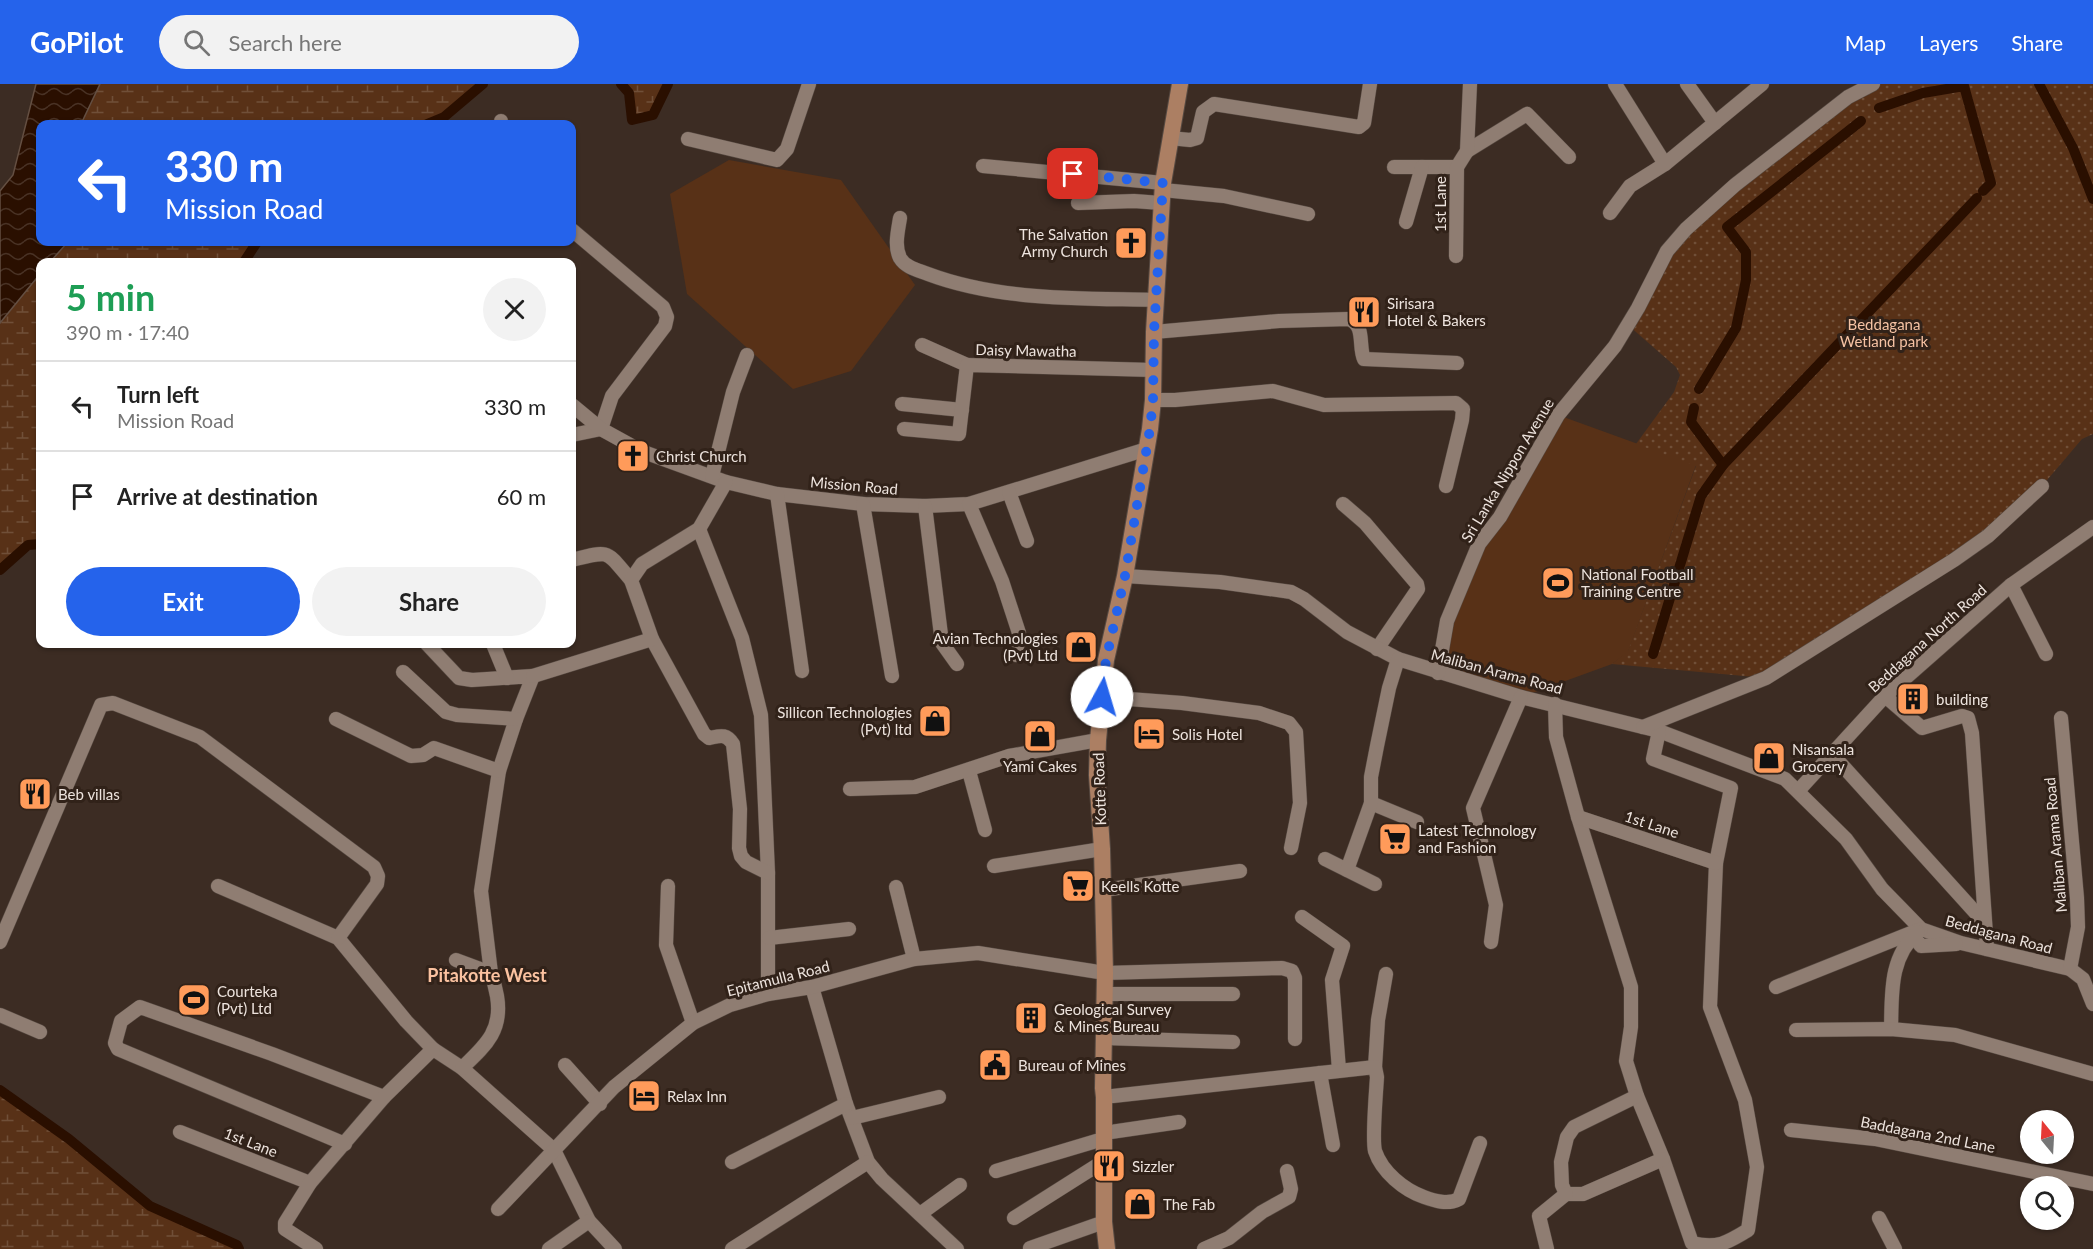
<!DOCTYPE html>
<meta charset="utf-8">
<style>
body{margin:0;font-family:Lato,sans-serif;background:#f2f2f2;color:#222;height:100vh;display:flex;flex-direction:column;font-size:22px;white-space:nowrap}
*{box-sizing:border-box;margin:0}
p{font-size:20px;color:#767676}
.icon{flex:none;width:33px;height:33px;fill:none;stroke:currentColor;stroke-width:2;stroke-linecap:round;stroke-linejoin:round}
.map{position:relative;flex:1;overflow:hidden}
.drawer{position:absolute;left:36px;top:174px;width:540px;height:390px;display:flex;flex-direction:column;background:#fff;border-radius:12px;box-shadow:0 2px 4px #0004}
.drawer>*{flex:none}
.guide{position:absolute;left:36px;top:36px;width:540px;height:126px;border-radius:12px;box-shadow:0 2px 4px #0004;background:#2563eb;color:#fff;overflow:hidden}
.needle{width:39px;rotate:342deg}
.controls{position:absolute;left:2020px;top:1026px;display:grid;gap:12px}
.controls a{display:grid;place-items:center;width:54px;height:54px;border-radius:50%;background:#fff;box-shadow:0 2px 4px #0004;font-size:30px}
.pin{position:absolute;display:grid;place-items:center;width:51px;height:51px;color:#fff;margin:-26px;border-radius:12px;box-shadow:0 3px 9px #0006}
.me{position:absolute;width:66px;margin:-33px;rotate:6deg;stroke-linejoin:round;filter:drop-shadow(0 0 4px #0008)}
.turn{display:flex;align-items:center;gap:21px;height:126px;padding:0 30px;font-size:27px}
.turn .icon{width:78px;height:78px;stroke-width:2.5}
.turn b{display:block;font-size:42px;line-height:51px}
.round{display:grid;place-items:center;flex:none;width:63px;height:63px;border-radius:32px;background:#f2f2f2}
.headline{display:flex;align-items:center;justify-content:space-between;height:102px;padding:0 30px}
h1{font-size:36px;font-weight:700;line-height:45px;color:#1e9e55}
.cta{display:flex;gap:12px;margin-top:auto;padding:12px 30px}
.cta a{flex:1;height:69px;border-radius:36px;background:#2563eb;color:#fff;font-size:24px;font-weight:700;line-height:69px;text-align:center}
.cta a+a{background:#f2f2f2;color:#222}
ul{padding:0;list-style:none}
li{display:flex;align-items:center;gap:18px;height:90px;padding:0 30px;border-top:2px solid #e0e0e0}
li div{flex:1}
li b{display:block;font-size:22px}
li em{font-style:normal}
header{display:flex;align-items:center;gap:36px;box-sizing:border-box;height:84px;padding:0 30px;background:#2563eb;color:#fff}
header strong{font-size:28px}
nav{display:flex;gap:33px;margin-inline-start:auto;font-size:21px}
.search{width:420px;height:54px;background:#f2f2f2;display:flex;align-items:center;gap:15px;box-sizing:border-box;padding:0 21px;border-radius:33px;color:#767676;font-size:22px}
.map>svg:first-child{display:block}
.grass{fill:#583117}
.wetland{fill:url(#wetland-marsh)}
.park{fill:url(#park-dots)}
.water{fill:url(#water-waves);stroke:#644f42;stroke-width:1.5}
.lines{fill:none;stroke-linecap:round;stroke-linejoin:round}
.canal{stroke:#2a0f00;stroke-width:10}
.minor-casing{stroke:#574a42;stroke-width:15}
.major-casing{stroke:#574a42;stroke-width:18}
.minor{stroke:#8f7d72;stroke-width:14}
.major{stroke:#ac7f63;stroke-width:16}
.route{stroke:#2563eb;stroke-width:10;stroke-dasharray:0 18}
.labels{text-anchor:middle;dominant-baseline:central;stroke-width:6;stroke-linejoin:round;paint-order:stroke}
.street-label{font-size:15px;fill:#ede3dd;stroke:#312219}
.poi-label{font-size:15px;fill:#ede3dd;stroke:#312219;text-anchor:start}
.park-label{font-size:15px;fill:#f5c2a3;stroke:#312219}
.quarter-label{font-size:18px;font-weight:bold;fill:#fbc2a0;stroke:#312219}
</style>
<header>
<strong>GoPilot</strong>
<div class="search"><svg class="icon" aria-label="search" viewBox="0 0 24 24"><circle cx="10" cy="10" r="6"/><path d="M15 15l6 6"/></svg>Search here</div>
<nav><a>Map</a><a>Layers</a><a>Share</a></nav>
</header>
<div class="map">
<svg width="2093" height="1165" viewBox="0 0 2093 1165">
<defs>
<pattern id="wetland-marsh" width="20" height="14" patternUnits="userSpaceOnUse" patternTransform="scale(1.5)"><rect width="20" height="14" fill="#583117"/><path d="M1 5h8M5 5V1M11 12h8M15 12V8" fill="none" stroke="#704f38"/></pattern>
<pattern id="park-dots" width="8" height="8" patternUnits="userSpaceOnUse" patternTransform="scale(1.5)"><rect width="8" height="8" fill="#583117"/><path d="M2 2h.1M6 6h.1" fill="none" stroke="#704f38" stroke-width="1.8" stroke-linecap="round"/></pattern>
<pattern id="water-waves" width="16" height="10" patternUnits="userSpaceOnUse" patternTransform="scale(1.5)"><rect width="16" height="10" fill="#2a0f00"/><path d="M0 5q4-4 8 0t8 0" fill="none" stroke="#493225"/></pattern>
</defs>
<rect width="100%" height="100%" fill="#3c2c23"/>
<g class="grass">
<polygon points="729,76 841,96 915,201 851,287 793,305 687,210 670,110"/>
<polygon points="1558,331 1696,381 1628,568 1612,580 1521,613 1438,589 1447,537 1479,460"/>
</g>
<g class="wetland">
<polygon points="100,0 483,0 444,33 427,40 81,40"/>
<polygon points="621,0 668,0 653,31 632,36 629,10"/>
<polygon points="67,158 257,158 244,178 50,178"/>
<polygon points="40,190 40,460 28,462 0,486 0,239"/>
<polygon points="0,1006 69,1055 150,1122 237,1161 239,1165 0,1165"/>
</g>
<polygon class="park" points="1873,0 2093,0 2093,350 2082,355 2042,402 1988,452 1766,594 1612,580 1628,567 1696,382 1636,360 1674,308 1680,291 1676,283 1628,241 1686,145"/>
<polygon class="water" points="36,0 100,0 81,40 40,40 40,158 67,159 50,178 40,178 40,190 0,239 0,107 13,91"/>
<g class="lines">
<g class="canal">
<polyline points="621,0 629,9 632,36 653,31 668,0"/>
<polyline points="2039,0 2073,64 2093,115"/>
<polyline points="1879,24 1923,9 1964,2 1991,99 1983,107"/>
<polyline points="427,40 444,33 483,0"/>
<polyline points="244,178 257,158"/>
<polyline points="1699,305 1736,244 1746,196 1746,168 1727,143 1861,37"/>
<polyline points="1694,324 1691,338 1723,381"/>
<polyline points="0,486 28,461 40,460"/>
<polyline points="1653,570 1701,412 1723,381 1977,114"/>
<polyline points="0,1006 69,1055 150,1122 237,1161 239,1165"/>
</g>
<defs>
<g id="minor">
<polyline points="1615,0 1665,80"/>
<polyline points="1687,0 1715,39"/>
<polyline points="501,40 501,37"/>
<polyline points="1170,54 1190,56 1197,54 1203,28 1214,20 1359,43 1364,39 1370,0"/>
<polyline points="688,55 777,76 787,65 809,0"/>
<polyline points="1467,67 1527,30 1569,73"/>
<polyline points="983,82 1163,99"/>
<polyline points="1394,83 1457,83"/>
<polyline points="1163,106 1224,112 1308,130"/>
<polyline points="1078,119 1134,117 1161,119"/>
<polyline points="1610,129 1630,102 1665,80 1762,0"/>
<path d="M900,134C898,147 894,162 900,174C906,184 918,186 928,190C1000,217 1080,214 1156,216"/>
<polyline points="1406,138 1422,83"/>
<polyline points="572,146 663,223 667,233 665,242 612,312 601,345 572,351"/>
<polyline points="1456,172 1457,83 1467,67 1470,0"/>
<path d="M1154,248L1279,237L1348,235C1366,240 1358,262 1364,275L1457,279"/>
<polyline points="922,261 967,281"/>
<polyline points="1153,316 1175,316 1273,307 1324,321 1456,319 1463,325 1462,336 1446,402"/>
<polyline points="902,320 962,326"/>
<polyline points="572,321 601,345 641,367 726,398 777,410 863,420 925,422 969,420 1147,365"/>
<polyline points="904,345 959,350 967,281 1153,286"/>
<polyline points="712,392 733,308 747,271"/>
<polyline points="1009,408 1027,457"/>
<polyline points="777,410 802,587"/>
<polyline points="863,420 892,592"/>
<polyline points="969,420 1002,497 1019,549 1016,571"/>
<polyline points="1343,420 1365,439 1417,500 1418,505 1377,565"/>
<polyline points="925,422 942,559 957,580"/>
<polyline points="699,445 742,554 761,631 768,789 768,910"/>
<path d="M572,476C611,466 605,466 631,496"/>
<polyline points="1125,492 1220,498 1291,508 1304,515 1347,548 1398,575 1521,613 1659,647 1785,695 1846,755 1882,805 1921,845 1961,859 2070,885 2083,895 2093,920"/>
<polyline points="2011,501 2046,570"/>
<path d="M652,555L704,650L709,654C720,652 726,649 733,660L740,725L739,764L741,772L746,778L768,789"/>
<polyline points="427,560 459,594 472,596 533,592 516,635 499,687 481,807 491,889"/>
<polyline points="493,560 507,594"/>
<polyline points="403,588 446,628 457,631 516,635"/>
<polyline points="1438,589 1447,537 1479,460 1500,433 1558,331 1615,262 1638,224 1667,167 1686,145 1735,101 1848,13 1873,0"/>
<polyline points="533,592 652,555 631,496 642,480 699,445 726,398"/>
<polyline points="1885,612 1922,644 1962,632 1968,634 1972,649 1987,865"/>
<polyline points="1102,613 1182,619 1259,629 1289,639 1296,648 1300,719 1291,764"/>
<path d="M1555,620L1556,653L1578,733L1631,903V943L1626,977L1637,1012L1663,1075L1692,1159C1717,1165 1727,1159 1748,1146L1757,1083L1745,1016L1710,923L1716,779L1731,704L1653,675L1659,647"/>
<polyline points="2061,634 2077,814 2078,843 2070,885"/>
<polyline points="336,635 411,672 423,671 434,664 499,687"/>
<polyline points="1643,643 1766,594 1954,476 1988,452 2042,402"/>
<polyline points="1832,670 1984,838"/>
<polyline points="969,687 985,746"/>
<polyline points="850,705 915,703 1009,672 1098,656"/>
<polyline points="1798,707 1885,612 2011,501 2093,443"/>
<polyline points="1371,719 1417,738"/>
<polyline points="1578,733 1716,779"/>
<polyline points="1325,775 1375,800"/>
<polyline points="994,782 1102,765"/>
<polyline points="1347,786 1371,719 1371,693 1377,662 1389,604 1398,575"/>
<polyline points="218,802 338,854 406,937 433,965 462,984 554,1066 589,1137 615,1165"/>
<polyline points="668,802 666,861 693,939"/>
<polyline points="896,803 914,875"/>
<polyline points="1103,806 1240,787"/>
<polyline points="1302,833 1343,862 1332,896 1339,986"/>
<polyline points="1913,852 1921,862 1956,860"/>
<polyline points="769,854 849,845"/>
<polyline points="0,858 101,621 113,619 200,653 374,783 378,792 377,800 338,854"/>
<polyline points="1491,858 1496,821 1473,724 1521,613"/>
<path d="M456,876L491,889C494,896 495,904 497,912C503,947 485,962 462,984"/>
<polyline points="812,903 846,1020 868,1078 882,1095 957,1165"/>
<polyline points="1776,903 1921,845"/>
<polyline points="1104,910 1233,910"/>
<polyline points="0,931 40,948"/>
<path d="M1891,945C1892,910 1889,873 1918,848"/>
<polyline points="1796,946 1891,945 1955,951 2093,990"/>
<polyline points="1104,954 1233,958"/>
<polyline points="565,981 600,1020"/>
<polyline points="1375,983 1378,936 1386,890"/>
<polyline points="1320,989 1333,1061"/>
<polyline points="1637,1012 1574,1043 1567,1053 1561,1078 1562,1101 1566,1110 1583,1110 1663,1075"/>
<path d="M1104,1013L1375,983L1377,993C1376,1009 1372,1055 1375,1067C1382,1088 1404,1106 1424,1113C1435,1117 1448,1121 1459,1115L1480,1059"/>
<polyline points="852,1034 939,1013"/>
<polyline points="1791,1046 1875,1055 2093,1100"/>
<polyline points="180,1048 310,1099"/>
<polyline points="1104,1049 1179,1038"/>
<polyline points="345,1060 118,965 115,959 121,937 140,923 272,970 384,1013"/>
<polyline points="732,1078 846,1020"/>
<polyline points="996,1087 1103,1055"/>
<polyline points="498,1125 614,1003 693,939 730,921 768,910 812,903 914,875 978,869 1105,889 1282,884 1292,887 1295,894 1295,955"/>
<polyline points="920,1130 960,1101"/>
<polyline points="1014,1134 1104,1077"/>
<polyline points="1879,1134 1895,1165"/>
<polyline points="1030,1164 1104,1138"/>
<polyline points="316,1165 285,1145 285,1139 310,1099 384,1013 433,965"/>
<polyline points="549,1165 589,1137"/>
<polyline points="732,1165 868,1078"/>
<polyline points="1204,1165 1229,1154 1262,1128 1289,1113 1291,1105 1287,1087"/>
<polyline points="1547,1165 1539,1132 1566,1110"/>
</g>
<polyline id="major" points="1107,1165 1104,1138 1104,1013 1103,1004 1105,889 1102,765 1097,691 1098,656 1106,576 1125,492 1150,345 1153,316 1154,248 1163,99 1180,0"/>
</defs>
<use href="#minor" class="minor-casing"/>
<use href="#major" class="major-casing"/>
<use href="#minor" class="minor"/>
<use href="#major" class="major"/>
</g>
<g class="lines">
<polyline class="route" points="1073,90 1163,99 1154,248 1153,316 1150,345 1125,492 1106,576 1102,613"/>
</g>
<defs>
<symbol id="church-square" viewBox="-11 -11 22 22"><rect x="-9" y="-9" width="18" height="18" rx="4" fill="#ff9b5a" stroke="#312219"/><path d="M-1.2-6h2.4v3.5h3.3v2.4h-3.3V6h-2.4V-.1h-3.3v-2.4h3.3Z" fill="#111"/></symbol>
<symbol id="restaurant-square" viewBox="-11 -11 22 22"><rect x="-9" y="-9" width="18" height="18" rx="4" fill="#ff9b5a" stroke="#312219"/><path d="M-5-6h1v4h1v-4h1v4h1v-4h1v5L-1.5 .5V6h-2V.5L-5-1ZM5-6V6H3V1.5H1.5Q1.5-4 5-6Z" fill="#111"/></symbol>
<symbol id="stadium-square" viewBox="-11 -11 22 22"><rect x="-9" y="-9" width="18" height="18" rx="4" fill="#ff9b5a" stroke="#312219"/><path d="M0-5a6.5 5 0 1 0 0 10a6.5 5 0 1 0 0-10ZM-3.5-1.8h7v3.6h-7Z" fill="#111"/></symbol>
<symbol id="shop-square" viewBox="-11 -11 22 22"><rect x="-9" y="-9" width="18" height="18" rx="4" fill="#ff9b5a" stroke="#312219"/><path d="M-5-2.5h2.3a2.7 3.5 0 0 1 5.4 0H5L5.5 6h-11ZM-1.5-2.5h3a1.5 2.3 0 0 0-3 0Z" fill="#111"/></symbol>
<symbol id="building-square" viewBox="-11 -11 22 22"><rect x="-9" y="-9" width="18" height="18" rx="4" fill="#ff9b5a" stroke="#312219"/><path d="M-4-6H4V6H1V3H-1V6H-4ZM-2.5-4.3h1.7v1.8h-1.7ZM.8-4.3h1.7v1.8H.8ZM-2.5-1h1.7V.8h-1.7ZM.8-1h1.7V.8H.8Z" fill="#111"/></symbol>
<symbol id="hotel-square" viewBox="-11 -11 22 22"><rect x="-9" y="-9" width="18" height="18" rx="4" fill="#ff9b5a" stroke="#312219"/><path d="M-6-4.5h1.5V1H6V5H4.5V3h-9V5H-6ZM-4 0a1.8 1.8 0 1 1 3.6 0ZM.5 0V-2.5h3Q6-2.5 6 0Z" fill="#111"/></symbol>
<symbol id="supermarket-square" viewBox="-11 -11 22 22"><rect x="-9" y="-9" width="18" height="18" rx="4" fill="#ff9b5a" stroke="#312219"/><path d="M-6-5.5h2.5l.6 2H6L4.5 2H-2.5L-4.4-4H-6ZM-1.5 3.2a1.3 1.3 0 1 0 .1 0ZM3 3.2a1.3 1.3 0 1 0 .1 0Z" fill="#111"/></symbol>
<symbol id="civic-square" viewBox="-11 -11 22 22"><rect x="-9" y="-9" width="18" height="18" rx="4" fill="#ff9b5a" stroke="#312219"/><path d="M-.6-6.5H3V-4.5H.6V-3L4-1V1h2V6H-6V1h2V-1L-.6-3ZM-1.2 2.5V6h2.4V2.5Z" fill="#111"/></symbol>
</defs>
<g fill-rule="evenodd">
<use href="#church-square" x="1112" y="140" width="38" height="38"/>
<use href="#restaurant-square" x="1345" y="209" width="38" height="38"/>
<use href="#church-square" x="614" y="353" width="38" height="38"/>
<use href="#stadium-square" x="1539" y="480" width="38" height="38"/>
<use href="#shop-square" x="1062" y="544" width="38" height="38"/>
<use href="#building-square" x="1894" y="596" width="38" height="38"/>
<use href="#shop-square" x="916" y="618" width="38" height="38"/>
<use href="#hotel-square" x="1130" y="631" width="38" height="38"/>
<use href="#shop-square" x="1021" y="633" width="38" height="38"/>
<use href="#shop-square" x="1750" y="655" width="38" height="38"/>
<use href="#restaurant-square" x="16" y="691" width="38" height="38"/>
<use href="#supermarket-square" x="1376" y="736" width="38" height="38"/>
<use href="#supermarket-square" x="1059" y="783" width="38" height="38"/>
<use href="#stadium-square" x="175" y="897" width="38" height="38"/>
<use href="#building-square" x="1012" y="915" width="38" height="38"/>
<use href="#civic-square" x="976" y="962" width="38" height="38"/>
<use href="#hotel-square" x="625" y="993" width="38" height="38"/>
<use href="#restaurant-square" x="1090" y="1063" width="38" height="38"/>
<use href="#shop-square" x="1121" y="1101" width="38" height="38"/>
</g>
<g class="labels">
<g class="street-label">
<text transform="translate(1440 120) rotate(-90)">1st Lane</text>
<text transform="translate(1026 266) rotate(1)">Daisy Mawatha</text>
<text transform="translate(1507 386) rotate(-59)">Sri Lanka Nippon Avenue</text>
<text transform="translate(854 401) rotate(5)">Mission Road</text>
<text transform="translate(1927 554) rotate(-42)">Beddagana North Road</text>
<text transform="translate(1497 587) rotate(15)">Maliban Arama Road</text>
<text transform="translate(1099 705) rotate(-92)">Kotte Road</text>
<text transform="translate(1652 740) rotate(18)">1st Lane</text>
<text transform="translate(2055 761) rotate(-95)">Maliban Arama Road</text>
<text transform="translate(1999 850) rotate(15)">Beddagana Road</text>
<text transform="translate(778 894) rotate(-14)">Epitamulla Road</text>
<text transform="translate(1928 1050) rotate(11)">Baddagana 2nd Lane</text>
<text transform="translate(251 1058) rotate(21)">1st Lane</text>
</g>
<g class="poi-label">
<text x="1108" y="150" text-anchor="end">The Salvation<tspan x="1108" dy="17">Army Church</tspan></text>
<text x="1387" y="219">Sirisara<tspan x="1387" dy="17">Hotel &amp; Bakers</tspan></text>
<text x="656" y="372">Christ Church</text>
<text x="1581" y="490">National Football<tspan x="1581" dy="17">Training Centre</tspan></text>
<text x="1058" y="554" text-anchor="end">Avian Technologies<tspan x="1058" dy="17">(Pvt) Ltd</tspan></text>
<text x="1936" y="615">building</text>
<text x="912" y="628" text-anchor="end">Sillicon Technologies<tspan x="912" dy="17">(Pvt) ltd</tspan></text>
<text x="1172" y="650">Solis Hotel</text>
<text x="1792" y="665">Nisansala<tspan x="1792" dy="17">Grocery</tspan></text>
<text x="1040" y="682" text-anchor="middle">Yami Cakes</text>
<text x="58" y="710">Beb villas</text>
<text x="1418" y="746">Latest Technology<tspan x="1418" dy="17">and Fashion</tspan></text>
<text x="1101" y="802">Keells Kotte</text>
<text x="217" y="907">Courteka<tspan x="217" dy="17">(Pvt) Ltd</tspan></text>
<text x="1054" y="925">Geological Survey<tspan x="1054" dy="17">&amp; Mines Bureau</tspan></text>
<text x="1018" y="981">Bureau of Mines</text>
<text x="667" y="1012">Relax Inn</text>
<text x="1132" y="1082">Sizzler</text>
<text x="1163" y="1120">The Fab</text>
</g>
<g class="park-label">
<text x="1884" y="240">Beddagana<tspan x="1884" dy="17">Wetland park</tspan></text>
</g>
<g class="quarter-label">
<text x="487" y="891">Pitakotte West</text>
</g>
</g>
</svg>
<div class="controls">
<a><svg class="needle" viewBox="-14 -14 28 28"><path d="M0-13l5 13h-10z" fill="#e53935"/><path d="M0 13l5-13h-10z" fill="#767676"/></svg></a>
<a><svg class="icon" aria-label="search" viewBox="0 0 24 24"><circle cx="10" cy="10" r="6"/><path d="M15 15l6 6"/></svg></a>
</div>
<div class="pin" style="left:1073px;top:90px;background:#d93025"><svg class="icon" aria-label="arrive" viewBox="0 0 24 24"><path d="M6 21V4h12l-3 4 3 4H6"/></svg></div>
<svg class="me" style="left:1102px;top:613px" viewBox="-20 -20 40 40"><circle r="19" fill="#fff"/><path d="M0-13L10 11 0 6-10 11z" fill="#2563eb"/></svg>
<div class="guide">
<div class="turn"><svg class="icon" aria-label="left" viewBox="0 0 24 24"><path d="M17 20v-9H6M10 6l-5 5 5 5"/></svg><div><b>330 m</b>Mission Road</div></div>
</div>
<section class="drawer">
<div class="headline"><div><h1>5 min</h1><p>390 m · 17:40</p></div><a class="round"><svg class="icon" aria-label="close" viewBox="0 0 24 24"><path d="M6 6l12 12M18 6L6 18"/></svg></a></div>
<ul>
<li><svg class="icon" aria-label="left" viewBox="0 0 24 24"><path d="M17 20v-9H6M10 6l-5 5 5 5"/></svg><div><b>Turn left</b><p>Mission Road</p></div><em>330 m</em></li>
<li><svg class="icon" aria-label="arrive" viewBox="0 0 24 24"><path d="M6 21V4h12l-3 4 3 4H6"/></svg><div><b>Arrive at destination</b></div><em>60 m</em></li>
</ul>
<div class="cta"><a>Exit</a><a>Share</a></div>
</section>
</div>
